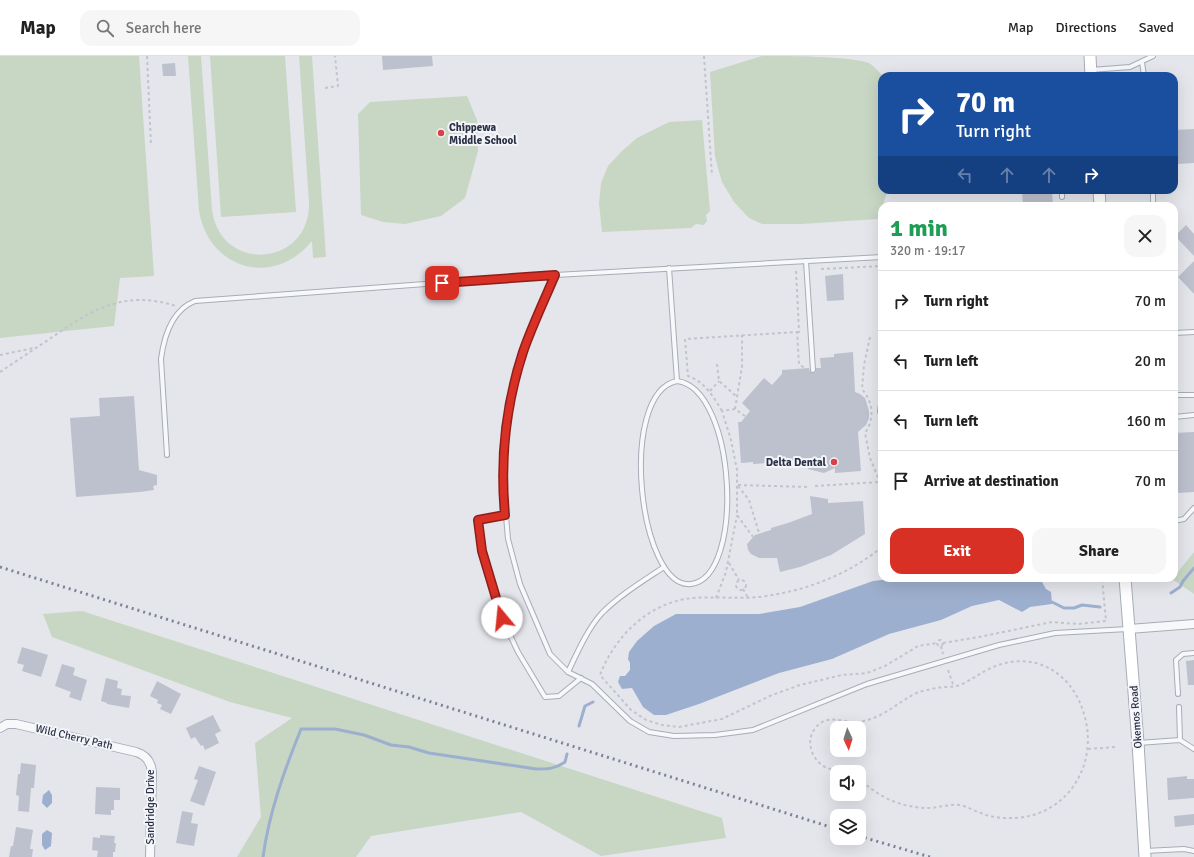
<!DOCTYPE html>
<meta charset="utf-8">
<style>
body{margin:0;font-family:Signika,sans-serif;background:#f6f6f6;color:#222;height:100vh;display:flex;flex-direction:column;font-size:15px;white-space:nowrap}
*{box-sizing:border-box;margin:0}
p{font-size:13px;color:#767676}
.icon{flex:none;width:22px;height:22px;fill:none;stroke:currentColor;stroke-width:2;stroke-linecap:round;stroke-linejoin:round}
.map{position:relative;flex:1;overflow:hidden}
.side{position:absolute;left:878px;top:146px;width:300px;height:380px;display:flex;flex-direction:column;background:#fff;border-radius:12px;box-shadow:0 4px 16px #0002}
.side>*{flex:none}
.banner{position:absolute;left:878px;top:16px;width:300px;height:122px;border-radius:12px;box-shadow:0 4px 16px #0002;background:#1a4fa0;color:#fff;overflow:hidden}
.needle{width:26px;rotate:176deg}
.fabs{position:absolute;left:830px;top:665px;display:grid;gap:8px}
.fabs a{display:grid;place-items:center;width:36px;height:36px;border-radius:8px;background:#fff;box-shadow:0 4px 16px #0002;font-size:20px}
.pin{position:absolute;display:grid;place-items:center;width:34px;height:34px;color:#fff;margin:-17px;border-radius:8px;box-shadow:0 2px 6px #0006}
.me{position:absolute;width:44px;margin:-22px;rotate:343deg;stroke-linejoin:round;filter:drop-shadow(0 0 3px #0008)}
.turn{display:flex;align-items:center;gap:14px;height:84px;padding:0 12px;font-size:18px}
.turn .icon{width:52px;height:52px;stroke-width:2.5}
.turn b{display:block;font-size:28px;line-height:34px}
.lanes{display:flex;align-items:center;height:38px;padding:0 12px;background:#0003;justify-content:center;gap:20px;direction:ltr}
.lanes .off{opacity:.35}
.round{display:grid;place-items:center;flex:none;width:42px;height:42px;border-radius:12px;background:#f6f6f6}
.head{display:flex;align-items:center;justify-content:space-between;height:68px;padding:0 12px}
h1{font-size:24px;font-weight:700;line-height:30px;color:#1e9e55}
.action{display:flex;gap:8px;margin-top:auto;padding:8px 12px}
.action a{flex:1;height:46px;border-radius:12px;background:#d93025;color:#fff;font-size:16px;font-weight:700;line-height:46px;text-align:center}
.action a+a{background:#f6f6f6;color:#222}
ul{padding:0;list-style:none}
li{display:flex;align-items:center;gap:12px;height:60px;padding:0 12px;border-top:1px solid #e0e0e0}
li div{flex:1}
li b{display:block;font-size:15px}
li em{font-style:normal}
header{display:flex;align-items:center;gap:24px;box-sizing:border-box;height:56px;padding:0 20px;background:#fff;border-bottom:1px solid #e0e0e0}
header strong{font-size:19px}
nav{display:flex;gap:22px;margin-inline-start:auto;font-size:14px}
.search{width:280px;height:36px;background:#f6f6f6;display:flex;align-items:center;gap:10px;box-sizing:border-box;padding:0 14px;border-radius:12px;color:#767676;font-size:15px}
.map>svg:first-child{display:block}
.green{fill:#c7d7c4}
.water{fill:#9dafce}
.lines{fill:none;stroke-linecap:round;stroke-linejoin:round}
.stream{stroke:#9dafce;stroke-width:3}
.building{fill:#bdc1cd}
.service-casing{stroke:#a8acb7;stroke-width:6}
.minor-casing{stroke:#a8acb7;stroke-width:10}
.secondary-casing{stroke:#a8acb7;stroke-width:13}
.path{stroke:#c2c4cb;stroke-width:2;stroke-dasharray:3 3;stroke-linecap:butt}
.service{stroke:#f7f8fa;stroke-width:4}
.minor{stroke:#f7f8fa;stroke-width:8}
.secondary{stroke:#fff;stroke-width:11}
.rail{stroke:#7c8397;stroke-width:3;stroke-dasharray:2 4;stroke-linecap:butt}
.route-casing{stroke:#8d1f18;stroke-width:10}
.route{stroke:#d93025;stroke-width:7}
.poi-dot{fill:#d74247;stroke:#f4f5f9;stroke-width:1.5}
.labels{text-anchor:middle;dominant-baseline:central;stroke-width:4;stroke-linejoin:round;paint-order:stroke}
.poi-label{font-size:11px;font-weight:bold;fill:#2a3146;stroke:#f4f5f9;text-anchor:start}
.street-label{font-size:11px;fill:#2a3146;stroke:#f4f5f9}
</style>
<header>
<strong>Map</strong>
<div class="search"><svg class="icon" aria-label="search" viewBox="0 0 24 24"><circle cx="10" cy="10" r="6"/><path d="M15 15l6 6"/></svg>Search here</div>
<nav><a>Map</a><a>Directions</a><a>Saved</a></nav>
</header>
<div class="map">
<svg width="1194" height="801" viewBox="0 0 1194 801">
<rect width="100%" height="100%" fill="#e4e6ec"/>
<g class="green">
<polygon points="0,0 139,0 154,220 120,222 114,270 0,282"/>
<path d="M188,0H201L212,154C221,218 310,211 309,147L299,0H312L326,201L313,202L312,185C274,232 209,214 199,155Z"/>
<polygon points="210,0 285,0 296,156 221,161"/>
<path d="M762,0C787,0 850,0 869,7C874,10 879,16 883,20L882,134H888L878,163L801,168H762L749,162L734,146L722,126L719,116L715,100L710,16Z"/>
<polygon points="467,40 477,64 478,95 465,142 441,160 405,168 383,166 361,159 358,58 370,46"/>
<polygon points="702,64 710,155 706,159 707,165 704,169 696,168 691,172 602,176 599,147 601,127 608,110 621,96 637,82 669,66"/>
<polygon points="1194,496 1194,538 1172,523"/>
<polygon points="82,555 722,762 726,782 601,800 521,756 371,780 356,801 237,801 261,761 255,687 292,662 230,646 52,581 43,558"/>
</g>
<g class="water">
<polygon points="899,522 1045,522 1042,526 1046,533 1051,536 1052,548 1030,551 1022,556 999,544 972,550 941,564 889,578 832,603 779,617 699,648 666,659 654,659 643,651 632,632 622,633 618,626 620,620 625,620 630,614 630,607 628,603 629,596 637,585 654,570 676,558 759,558 800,551 873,525"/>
<polygon points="49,734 52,739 52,747 47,752 42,747 43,739"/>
<polygon points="47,774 52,777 51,790 45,794 42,789 42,778"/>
</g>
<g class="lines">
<g class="stream">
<polyline points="1171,537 1180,531 1183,525 1194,512"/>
<polyline points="1052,546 1064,552 1074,552 1082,549 1100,551"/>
<polyline points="579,670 585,650 593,646"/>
<path d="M263,801C269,757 284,715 301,673H335L364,679L391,689L409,691L429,697L536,713C548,713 555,713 565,706L567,698"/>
</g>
</g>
<g class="building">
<polygon points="382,0 432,0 433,10 383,14"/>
<polygon points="175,7 176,20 163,20 162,8"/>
<polygon points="1194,73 1194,107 1177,108 1174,74"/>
<polygon points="1022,134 1052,134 1053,150 1023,150"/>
<polygon points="1186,169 1194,178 1194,200 1175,180"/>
<polygon points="1194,205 1194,238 1178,221"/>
<polygon points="843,218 844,244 827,245 825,220"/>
<polygon points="853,296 855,336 860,338 865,342 869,355 869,362 866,369 858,376 861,415 835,417 835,412 824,417 808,413 808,404 753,408 753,406 741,407 738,366 741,366 750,355 742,347 764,322 772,329 782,318 782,314 809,312 810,316 814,317 816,316 816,312 821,312 820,302 834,301 834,298"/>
<polygon points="134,340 139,414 157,419 157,429 153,430 154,434 140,436 76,441 70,362 100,360 99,342"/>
<polygon points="1194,376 1194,436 1177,437 1177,431 1175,431 1174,424 1174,377"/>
<polygon points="810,440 828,443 828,447 863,445 865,478 831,499 800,511 780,516 777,502 759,502 751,498 748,494 747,488 755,479 771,474 771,472 788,467 812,458"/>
<polygon points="22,591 48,599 41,621 22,615 24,609 17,607"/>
<polygon points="1194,604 1194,629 1188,629 1186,605"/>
<polygon points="62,608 75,612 73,619 87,624 81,645 69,641 71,636 55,630"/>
<polygon points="106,622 118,625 117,632 122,633 121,639 131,640 129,652 107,648 107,647 101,645"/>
<polygon points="157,625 181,638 171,658 160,653 162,649 157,647 158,644 150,640"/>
<polygon points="213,659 221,675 215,678 219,687 205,694 203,689 201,690 195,681 191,683 186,672"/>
<polygon points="21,707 36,709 34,732 31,732 29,756 18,755 19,740 16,739 18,718 20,718"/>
<polygon points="199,710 216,716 204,750 190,745 198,724 194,723"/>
<polygon points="1187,720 1187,723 1194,723 1194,742 1168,744 1167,722"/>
<polygon points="96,731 120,732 120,744 114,744 114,754 111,754 111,759 95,758"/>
<polygon points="182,755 193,757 191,767 198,768 194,790 176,787"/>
<polygon points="1194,758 1194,769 1175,771 1174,760"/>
<polygon points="16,771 33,774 30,793 33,793 32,801 9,801 11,790 13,790"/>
<polygon points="100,779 115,780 114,787 116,787 115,796 113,796 113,801 97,801 98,795 92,794 93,781 100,782"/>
</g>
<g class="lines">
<defs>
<g id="service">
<polyline points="1142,6 1144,20"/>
<polyline points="1091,14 1130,11 1153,0"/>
<polyline points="1062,134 1062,141"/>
<polyline points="1153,134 1153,150"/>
<polyline points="806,205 813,314"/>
<polyline points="669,212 677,325"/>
<polyline points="555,219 523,295 516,320 508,357 504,402 503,425 508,483 520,528 550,598 568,616 592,628 630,665 649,676 674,680 715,679 753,674 867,628 999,589 1055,577 1128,573"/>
<polyline points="1174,277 1194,276"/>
<path d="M677,325C736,332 746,521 691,528C639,534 617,337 677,325Z"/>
<polyline points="1174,339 1194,339"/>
<polyline points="882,342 880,355 882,363"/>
<polyline points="1174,361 1194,359"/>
<path d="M167,399L161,303C164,280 172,254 195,245L519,221L882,201"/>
<polyline points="505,459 478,465 482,495 502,562 518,596 545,641 559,640 581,622"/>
<polyline points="1174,465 1184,463 1194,452"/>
<path d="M568,616C577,597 588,572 602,557C620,539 643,525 664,511"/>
<polyline points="1178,638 1176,604 1183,598 1194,597"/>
<polyline points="1179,651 1180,684"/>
<polyline points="1138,687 1180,684 1194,693"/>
<polyline points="1145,795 1184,793 1194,795"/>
</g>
<g id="minor">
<polyline points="1129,573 1194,568"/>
<path d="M0,672L7,668H16L136,696C146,699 151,706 152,716L150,801"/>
</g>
<g id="secondary">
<polyline points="1090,0 1091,20"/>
<polyline points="1099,134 1100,150"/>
<polyline points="1125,522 1138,687 1145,801"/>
</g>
</defs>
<use href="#service" class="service-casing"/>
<use href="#minor" class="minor-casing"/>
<use href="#secondary" class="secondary-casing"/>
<g class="path">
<polyline points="147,0 151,90"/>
<polyline points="704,0 712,120"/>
<polyline points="325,32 338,30 335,0"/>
<polyline points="821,213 882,210"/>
<polyline points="797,276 799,276 796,214 798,214"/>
<path d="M870,281L864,309L862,333C873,346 875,362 865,377L870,402L882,431"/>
<polyline points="0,299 34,292"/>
<polyline points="717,308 719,325 737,341"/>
<path d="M0,316C18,304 36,292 54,280C94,252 126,234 176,250"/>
<polyline points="710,335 719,325"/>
<polyline points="735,353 742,311 742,279"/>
<path d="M722,355C713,340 705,326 688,320L685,283L797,276L799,308L803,311V313"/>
<polyline points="745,360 735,353 722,355 731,384 737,414 737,459 753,481"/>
<polyline points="738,429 810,431"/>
<polyline points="738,430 749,444 759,477"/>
<polyline points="815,430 879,426"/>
<path d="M882,491C849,518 808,534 766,540C741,544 717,540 693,542C649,546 615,580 600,619L631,654L646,664L662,669L679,671L722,663L772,639L800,629L842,619L867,617L885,610L918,590L937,587"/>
<polyline points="729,507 739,524"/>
<circle cx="741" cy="529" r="5"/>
<polyline points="743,533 748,542"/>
<polyline points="716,542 726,516 737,459"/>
<circle cx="940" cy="587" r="3"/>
<polyline points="943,587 979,581 1052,566 1078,568 1106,565 1102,522"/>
<polyline points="941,590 943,598"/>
<polyline points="948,614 954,631"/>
<polyline points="1088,693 1116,691"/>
<path d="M843,716C838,714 832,714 827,712C813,706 805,687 814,674C824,658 839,665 854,666C862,666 870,664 878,660C892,654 904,642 919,636C927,634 935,632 943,631C949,631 954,631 960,629C972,624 981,616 993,611C1034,594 1072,616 1084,658C1100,710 1065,764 1008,762C999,762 990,761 981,757C974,755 967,750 959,749C949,748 938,752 928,752C910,752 890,746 876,736C870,732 865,728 859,724"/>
</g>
<use href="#service" class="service"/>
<use href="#minor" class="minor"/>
<use href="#secondary" class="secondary"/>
<g class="rail">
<polyline points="0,511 837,773"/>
<polyline points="859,780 930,801"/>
</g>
</g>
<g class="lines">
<defs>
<path id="route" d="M442,227L555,219C544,245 532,270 523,296C506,348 500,405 505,459L478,464L482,495L502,562"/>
</defs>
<use href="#route" class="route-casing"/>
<use href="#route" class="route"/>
</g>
<g class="poi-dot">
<circle cx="441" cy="77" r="4"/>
<circle cx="834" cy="406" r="4"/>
</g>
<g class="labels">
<g class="poi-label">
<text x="449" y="71">Chippewa<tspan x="449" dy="13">Middle School</tspan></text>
<text x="826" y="406" text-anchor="end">Delta Dental</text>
</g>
<g class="street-label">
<text transform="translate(1136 661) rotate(-94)">Okemos Road</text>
<text transform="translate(74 681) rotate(13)">Wild Cherry Path</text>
<text transform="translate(150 751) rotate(-90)">Sandridge Drive</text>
</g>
</g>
</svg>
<div class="fabs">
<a><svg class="needle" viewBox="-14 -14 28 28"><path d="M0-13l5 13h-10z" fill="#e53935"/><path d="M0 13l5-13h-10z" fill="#767676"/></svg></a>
<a><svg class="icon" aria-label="sound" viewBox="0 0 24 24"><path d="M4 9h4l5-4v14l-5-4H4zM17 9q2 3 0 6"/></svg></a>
<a><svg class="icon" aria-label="layers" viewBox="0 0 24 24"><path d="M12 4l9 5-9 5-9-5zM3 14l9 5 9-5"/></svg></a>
</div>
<div class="pin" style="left:442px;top:227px;background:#d93025"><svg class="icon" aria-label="arrive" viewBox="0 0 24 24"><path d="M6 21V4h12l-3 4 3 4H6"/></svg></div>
<svg class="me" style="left:502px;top:562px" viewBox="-20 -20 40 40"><circle r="19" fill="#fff"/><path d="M0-13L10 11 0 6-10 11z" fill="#d93025"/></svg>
<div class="banner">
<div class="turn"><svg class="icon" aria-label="right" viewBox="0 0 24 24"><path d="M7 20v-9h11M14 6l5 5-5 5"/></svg><div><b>70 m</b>Turn right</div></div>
<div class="lanes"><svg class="icon off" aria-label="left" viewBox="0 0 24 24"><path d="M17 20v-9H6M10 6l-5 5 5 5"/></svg><svg class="icon off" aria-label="ahead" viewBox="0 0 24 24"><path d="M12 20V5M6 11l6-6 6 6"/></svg><svg class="icon off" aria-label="ahead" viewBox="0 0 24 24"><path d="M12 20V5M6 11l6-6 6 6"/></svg><svg class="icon" aria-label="right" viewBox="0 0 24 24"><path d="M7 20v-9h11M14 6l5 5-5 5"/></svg></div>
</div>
<section class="side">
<div class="head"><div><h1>1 min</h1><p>320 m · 19:17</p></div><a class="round"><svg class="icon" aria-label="close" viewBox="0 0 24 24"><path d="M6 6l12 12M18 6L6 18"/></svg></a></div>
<ul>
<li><svg class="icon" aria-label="right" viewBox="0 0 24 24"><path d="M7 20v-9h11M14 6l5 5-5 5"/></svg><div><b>Turn right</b></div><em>70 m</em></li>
<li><svg class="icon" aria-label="left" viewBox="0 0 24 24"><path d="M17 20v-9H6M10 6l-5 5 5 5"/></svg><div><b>Turn left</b></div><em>20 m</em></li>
<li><svg class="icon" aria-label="left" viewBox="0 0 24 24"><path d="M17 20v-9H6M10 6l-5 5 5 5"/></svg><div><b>Turn left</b></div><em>160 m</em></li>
<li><svg class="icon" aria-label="arrive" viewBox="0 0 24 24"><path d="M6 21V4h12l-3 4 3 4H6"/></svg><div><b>Arrive at destination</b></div><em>70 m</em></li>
</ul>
<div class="action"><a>Exit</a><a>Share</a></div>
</section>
</div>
